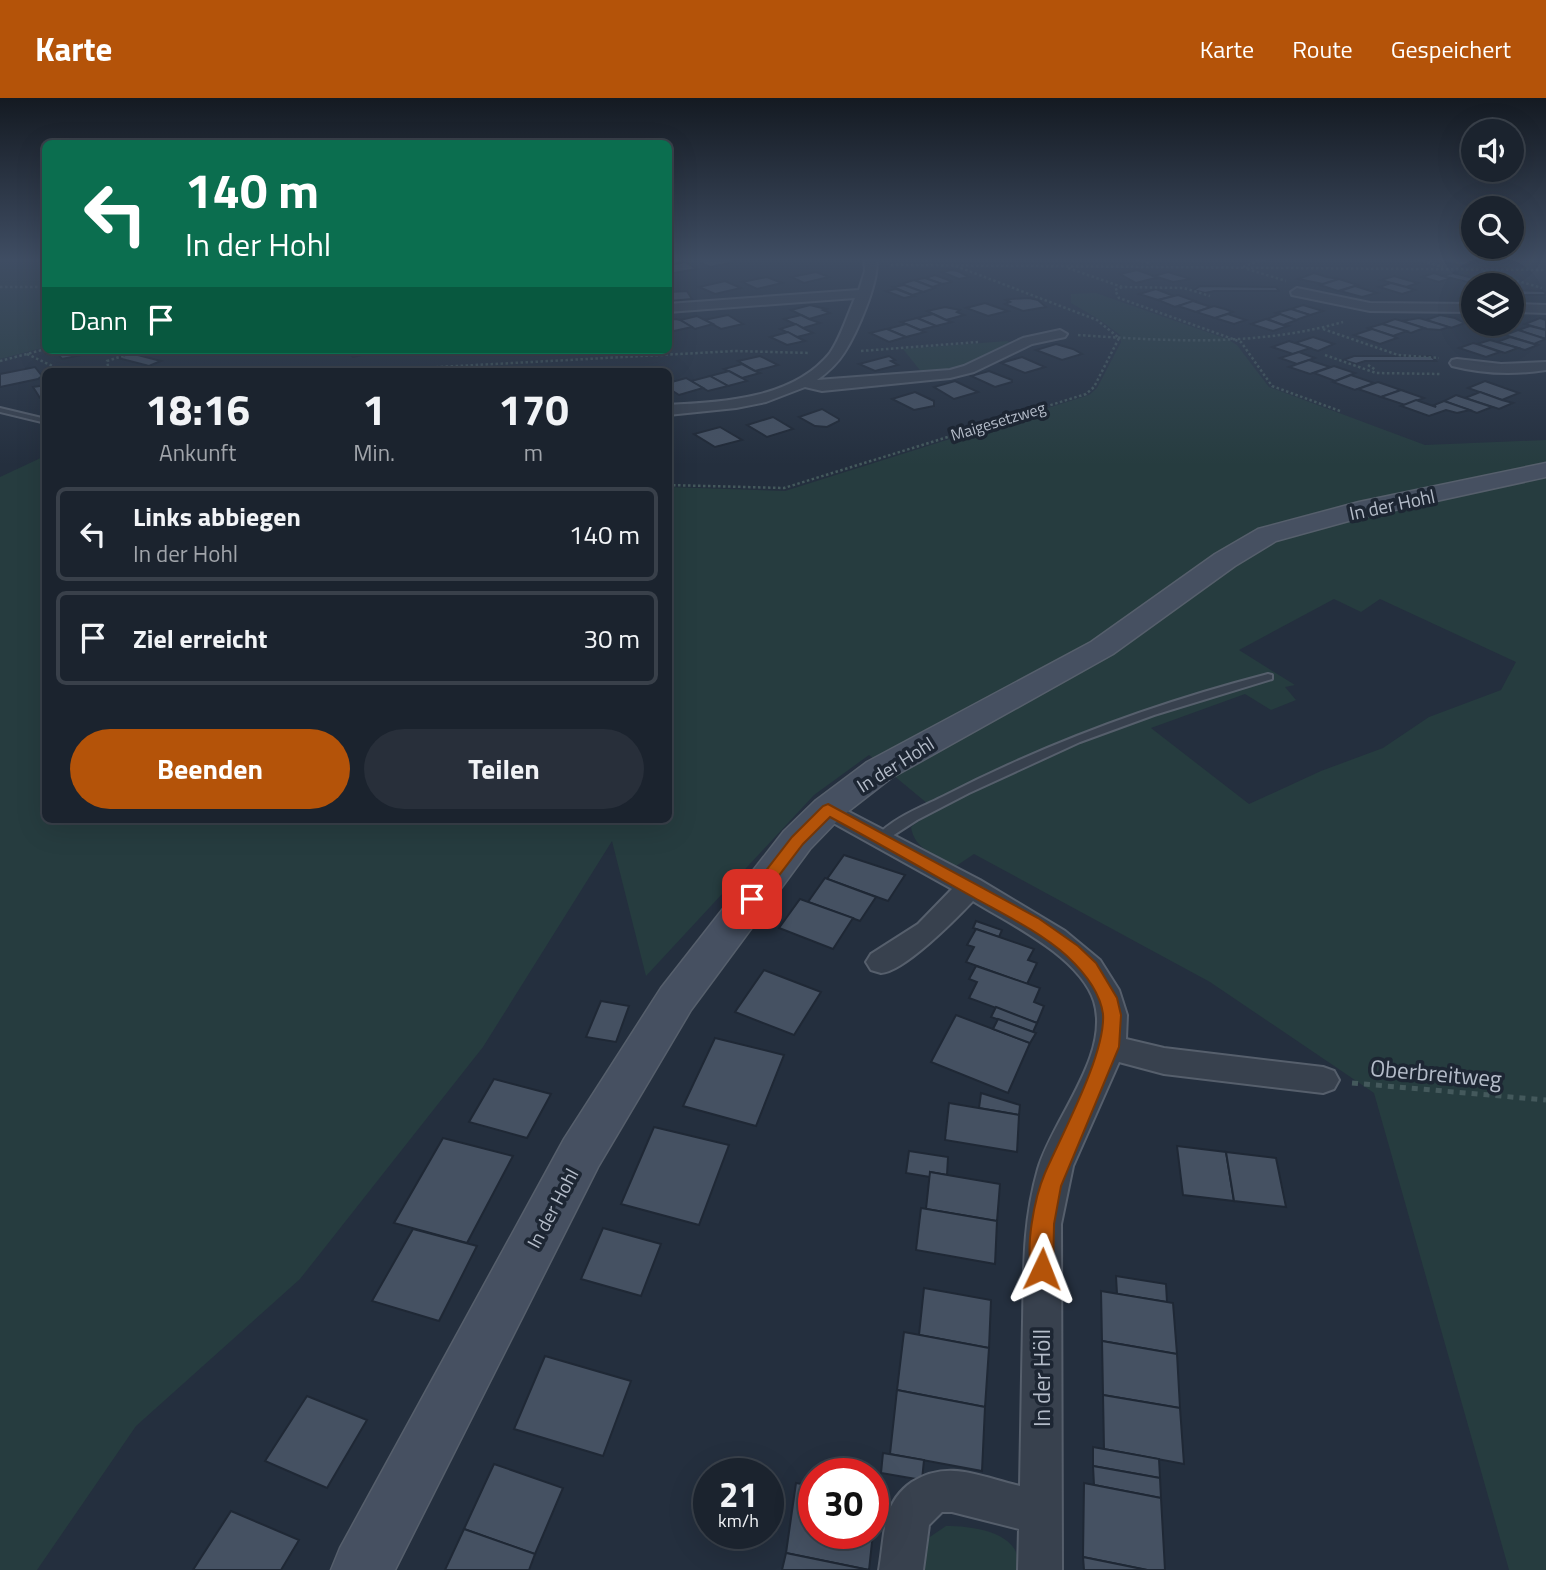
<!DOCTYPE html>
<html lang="de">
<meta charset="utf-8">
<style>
body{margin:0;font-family:"Titillium Web",sans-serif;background:#282f3a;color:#f1f3f6;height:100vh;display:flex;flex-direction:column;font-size:26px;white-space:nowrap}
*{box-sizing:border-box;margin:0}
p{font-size:23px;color:#a0a4aa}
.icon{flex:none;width:38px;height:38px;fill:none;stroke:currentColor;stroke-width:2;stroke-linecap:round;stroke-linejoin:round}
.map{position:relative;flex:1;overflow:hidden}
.drawer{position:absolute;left:42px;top:270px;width:630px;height:455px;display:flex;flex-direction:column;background:#1b232e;border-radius:10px;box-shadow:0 7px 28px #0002,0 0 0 2px #39404a}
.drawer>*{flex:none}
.top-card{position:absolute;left:42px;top:42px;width:630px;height:214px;border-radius:10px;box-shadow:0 7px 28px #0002,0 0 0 2px #39404a;background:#0b6e4f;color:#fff;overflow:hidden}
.tools{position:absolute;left:1461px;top:21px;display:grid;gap:14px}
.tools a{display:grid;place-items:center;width:63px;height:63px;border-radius:50%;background:#1b232e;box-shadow:0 7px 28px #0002,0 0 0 2px #39404a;font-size:35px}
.speed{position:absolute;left:693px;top:1360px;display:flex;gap:14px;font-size:35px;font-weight:700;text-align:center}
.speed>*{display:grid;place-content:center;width:91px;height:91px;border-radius:50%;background:#1b232e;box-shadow:0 7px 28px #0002,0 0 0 2px #39404a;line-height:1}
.speed small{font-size:18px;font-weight:400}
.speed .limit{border:10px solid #d22;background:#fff;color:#111}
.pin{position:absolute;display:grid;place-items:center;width:60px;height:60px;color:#fff;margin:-30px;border-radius:14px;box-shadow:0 4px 10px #0006}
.me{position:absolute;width:77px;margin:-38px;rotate:2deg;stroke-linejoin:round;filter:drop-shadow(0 0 5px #0008)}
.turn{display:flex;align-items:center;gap:24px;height:147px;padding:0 28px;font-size:32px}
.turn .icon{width:91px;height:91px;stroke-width:2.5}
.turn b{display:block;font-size:49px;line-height:60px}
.then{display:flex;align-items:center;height:66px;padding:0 28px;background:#0003;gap:14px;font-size:26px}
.eta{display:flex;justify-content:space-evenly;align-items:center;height:119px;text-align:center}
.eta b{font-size:42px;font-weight:700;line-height:49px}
.action{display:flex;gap:14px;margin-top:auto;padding:14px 28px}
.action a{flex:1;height:80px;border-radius:42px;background:#b45309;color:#fff;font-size:28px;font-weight:700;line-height:80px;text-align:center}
.action a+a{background:#282f3a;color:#f1f3f6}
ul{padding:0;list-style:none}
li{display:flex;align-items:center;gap:21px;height:94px;margin:0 14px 10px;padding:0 14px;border:4px solid #39404a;border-radius:10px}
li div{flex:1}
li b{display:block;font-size:26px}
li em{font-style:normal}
header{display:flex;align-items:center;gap:42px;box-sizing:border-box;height:98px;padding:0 35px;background:#b45309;color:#fff}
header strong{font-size:33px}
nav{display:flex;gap:38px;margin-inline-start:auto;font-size:24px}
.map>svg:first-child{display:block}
.green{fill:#263c3f;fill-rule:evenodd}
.building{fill:#455162;stroke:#1f2835;stroke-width:2}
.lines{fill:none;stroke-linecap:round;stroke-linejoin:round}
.lane-casing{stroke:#565f6c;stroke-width:4}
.street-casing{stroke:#565f6c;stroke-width:4}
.secondary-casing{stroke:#565f6c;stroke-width:3}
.path-far1{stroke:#44595c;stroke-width:2.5;stroke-dasharray:2.5 2.5;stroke-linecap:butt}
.path{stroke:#44595c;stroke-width:5;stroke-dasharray:6 6;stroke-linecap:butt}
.lane{fill:#38414e;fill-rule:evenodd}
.street{fill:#38414e;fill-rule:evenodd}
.secondary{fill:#465061;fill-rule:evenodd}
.route{fill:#b45309;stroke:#753606;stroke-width:2}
.labels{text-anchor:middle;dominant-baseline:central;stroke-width:7;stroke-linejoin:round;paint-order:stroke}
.far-street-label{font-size:16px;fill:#b4bcc9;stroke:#1d2633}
.street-label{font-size:19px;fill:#b4bcc9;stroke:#1d2633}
.near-street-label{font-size:23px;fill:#b4bcc9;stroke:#1d2633}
</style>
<header>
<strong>Karte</strong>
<nav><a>Karte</a><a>Route</a><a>Gespeichert</a></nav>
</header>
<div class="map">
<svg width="1546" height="1472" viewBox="0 0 1546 1472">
<rect width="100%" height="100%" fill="#242f3e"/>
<g class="green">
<polygon points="0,160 45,160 46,249 0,261"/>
<path d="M1096,195L1227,241L1237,247L1269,289L1425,347L1546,342V1472H1509L1374,995L1210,884L974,756L956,768C938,758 914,752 911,729L934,711L869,657L814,697L646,878L612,743L483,949L300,1181L136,1328L37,1472H0V379L45,358L46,721H668L669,389L785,393L1089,297L1097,290L1121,244L1120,237L1100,222L1071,205V196ZM1334,501L1361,514L1380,501L1516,564L1501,592L1429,619L1383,650L1321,673L1249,706L1151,630L1245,596L1271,612L1296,602L1285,589L1295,587L1239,552Z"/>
<polygon points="1007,243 1011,245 972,263 973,266 966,270 923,276 903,251"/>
<path d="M946,1428C973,1428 1024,1434 1018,1472H920L921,1445Z"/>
</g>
<g class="building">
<polygon points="707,160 728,160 735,164 710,169 697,163"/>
<polygon points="1425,160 1485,160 1465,168"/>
<polygon points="685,164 697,171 674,175 668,172 668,167"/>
<polygon points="951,172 958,173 969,179 959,181 942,174"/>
<polygon points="1137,172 1154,178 1159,179 1136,185 1120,176"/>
<polygon points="816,174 829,179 804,185 791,179"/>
<polygon points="1168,174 1191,181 1173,184 1154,178"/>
<polygon points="1314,175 1327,179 1339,181 1323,186 1298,181"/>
<polygon points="1434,175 1443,178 1451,180 1439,184 1422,179"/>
<polygon points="1453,175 1458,176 1476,181 1467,184 1443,178"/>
<polygon points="935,177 951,183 952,184 942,186 925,180"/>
<polygon points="1394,178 1418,185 1406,189 1381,182"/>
<polygon points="767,179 782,185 757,191 742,184"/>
<polygon points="925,180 942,186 932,189 914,182"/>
<polygon points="1339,181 1358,187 1338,193 1320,187"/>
<polygon points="914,182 932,189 935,190 923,194 901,186"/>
<polygon points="725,183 741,190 715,196 699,189"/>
<polygon points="1391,185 1406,189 1415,192 1402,196 1379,189"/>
<polygon points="904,187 923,194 912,197 893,189"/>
<polygon points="1200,188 1276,189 1279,193 1214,193 1205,195 1194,192"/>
<polygon points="1355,188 1377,195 1362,199 1340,193"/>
<polygon points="896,191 912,197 914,198 904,200 886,193"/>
<polygon points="1156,191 1174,198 1158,202 1139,196"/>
<polygon points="1512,192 1544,193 1546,197 1512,197"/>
<polygon points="687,193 692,201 670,203 668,200 668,194"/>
<polygon points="1178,197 1195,203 1175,209 1158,202"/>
<polygon points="1029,200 1038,202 1046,209 1023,213 1005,206 1010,204 1006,202 1011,201"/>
<polygon points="1193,203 1211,209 1196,214 1178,208"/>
<polygon points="985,205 1002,211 1008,213 988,218 966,210"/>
<polygon points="810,207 826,211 823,212 830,215 809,221 791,212"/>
<polygon points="1303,207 1323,213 1310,217 1291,211"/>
<polygon points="1214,208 1225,211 1233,214 1215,220 1196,214"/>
<polygon points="945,209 960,212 957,214 964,217 946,222 927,213"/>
<polygon points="1291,211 1310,217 1296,222 1276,215"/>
<polygon points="933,216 946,222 952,224 936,228 917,220"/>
<polygon points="1228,216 1246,222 1234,226 1215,220"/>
<polygon points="1280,216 1296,222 1297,222 1283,227 1267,221"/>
<polygon points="728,217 743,226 721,231 704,222"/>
<polygon points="801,217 809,221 820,225 803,230 784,221"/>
<polygon points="1440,217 1455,220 1465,225 1451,230 1426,222"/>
<polygon points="697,218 713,226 695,231 680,222"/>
<polygon points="917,220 936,228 920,232 901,224"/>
<polygon points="1419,220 1426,222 1449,229 1440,232 1427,231 1402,223"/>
<polygon points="1540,220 1546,222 1546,232 1525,226"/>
<polygon points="676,221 680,222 692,229 674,233 668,230 668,222"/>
<polygon points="1266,221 1283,227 1288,228 1273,233 1251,226"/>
<polygon points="1395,221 1402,223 1424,230 1411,235 1382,226"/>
<polygon points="796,226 803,230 813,235 797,239 780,231"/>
<polygon points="906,226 920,232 925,234 906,239 887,231"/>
<polygon points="1382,226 1407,233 1393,238 1368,230"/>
<polygon points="1530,228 1546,232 1546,241 1518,232"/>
<polygon points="886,231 887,231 906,239 889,244 870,235"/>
<polygon points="1372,231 1393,238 1397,240 1380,246 1354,237"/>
<polygon points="1518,232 1546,241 1534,246 1505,237"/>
<polygon points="788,234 797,239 805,243 787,247 770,239"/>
<polygon points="1313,239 1334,246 1318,253 1295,245"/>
<polygon points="1510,239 1534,246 1538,247 1525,252 1497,244"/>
<polygon points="1490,242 1518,250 1505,255 1477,246"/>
<polygon points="1289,243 1310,250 1293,256 1272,249"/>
<polygon points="1473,245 1477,246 1500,254 1486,259 1459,250"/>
<polygon points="1056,246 1073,251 1082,256 1062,262 1036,252"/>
<polygon points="89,252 91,255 62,261 56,253"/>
<polygon points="345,252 372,252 375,254 353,259"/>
<polygon points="1299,254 1315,260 1297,266 1280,260"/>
<polygon points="130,255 161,263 149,268 118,260"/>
<polygon points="760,258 778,267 755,273 738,263"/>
<polygon points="889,258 895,262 891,263 898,267 875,273 859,266"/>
<polygon points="1354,258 1431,258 1436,263 1365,263 1356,266 1343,262"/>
<polygon points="1022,259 1045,269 1025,275 1001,265"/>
<polygon points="1309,262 1330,269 1310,276 1289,269"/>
<polygon points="742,266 755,273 760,275 742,280 724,271"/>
<polygon points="1334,268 1355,275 1335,283 1314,275"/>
<polygon points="35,269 42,278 38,281 0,289 0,276"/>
<polygon points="729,273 742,280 747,283 728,288 710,278"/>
<polygon points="989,273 1012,282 1012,284 995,289 971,278"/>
<polygon points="1351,277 1374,285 1355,292 1333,284"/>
<polygon points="710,278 728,288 708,293 691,283"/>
<polygon points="686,280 703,290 679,297 668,290 668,285"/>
<polygon points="955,283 978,294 954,301 934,289"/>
<polygon points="1485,283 1519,295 1502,302 1468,290"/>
<polygon points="1378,284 1401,292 1381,299 1358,291"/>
<polygon points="46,287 46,299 40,300 33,289"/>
<polygon points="1401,292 1424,300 1405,307 1381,299"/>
<polygon points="915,294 934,303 934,308 914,312 892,301"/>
<polygon points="1480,294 1502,302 1513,305 1499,311 1465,300"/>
<polygon points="1456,297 1492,309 1477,315 1444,303"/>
<polygon points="1416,302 1436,309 1434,307 1444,303 1470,312 1457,315 1446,312 1429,318 1401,308"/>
<polygon points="822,311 839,321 839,323 827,329 815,328 799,319"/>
<polygon points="773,319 793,331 767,339 747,327"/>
<polygon points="720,329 742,342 715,349 694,336"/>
<polygon points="844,757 905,777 888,803 827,781"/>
<polygon points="825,780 876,799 860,823 808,804"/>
<polygon points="800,801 853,820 833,851 779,830"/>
<polygon points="976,823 1002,832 999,839 976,831 973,830"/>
<polygon points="976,831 1034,851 1028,862 1037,865 1027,886 966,864 974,849 967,847"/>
<polygon points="976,868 1040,890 1034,904 1044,908 1037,925 969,900 977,884 969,881"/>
<polygon points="764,872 821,894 794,937 735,914"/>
<polygon points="601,903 629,908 616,944 586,939"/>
<polygon points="996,909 1037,925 1033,934 991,919"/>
<polygon points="956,917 1030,945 1008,995 931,964"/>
<polygon points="998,921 1036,935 1030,945 993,931"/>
<polygon points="715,940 784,957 756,1028 683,1008"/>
<polygon points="494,981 551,996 527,1040 469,1024"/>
<polygon points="981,995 1020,1007 1019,1017 979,1010"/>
<polygon points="949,1005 1019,1017 1017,1054 945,1042"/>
<polygon points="654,1029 729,1047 699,1127 621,1106"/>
<polygon points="443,1040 513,1058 467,1145 394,1125"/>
<polygon points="1177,1048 1226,1054 1234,1103 1183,1097"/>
<polygon points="909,1053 948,1059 947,1077 930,1074 930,1079 906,1075"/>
<polygon points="1226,1054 1276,1060 1286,1109 1234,1103"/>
<polygon points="930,1074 1000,1086 997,1123 926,1111"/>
<polygon points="921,1110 997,1123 995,1166 916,1152"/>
<polygon points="603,1130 661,1146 641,1198 581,1181"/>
<polygon points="413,1131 477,1148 439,1223 372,1203"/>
<polygon points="1116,1178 1166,1186 1167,1204 1117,1196"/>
<polygon points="924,1190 991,1202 989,1250 919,1237"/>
<polygon points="1101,1193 1173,1205 1177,1256 1102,1243"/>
<polygon points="904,1234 989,1250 985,1309 897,1292"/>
<polygon points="1102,1243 1177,1256 1180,1310 1103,1297"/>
<polygon points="545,1258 631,1283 603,1358 514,1331"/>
<polygon points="897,1292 985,1309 982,1373 890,1356"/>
<polygon points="1103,1297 1180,1310 1184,1366 1104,1351"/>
<polygon points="307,1298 367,1322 327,1390 265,1363"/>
<polygon points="1093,1349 1159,1361 1160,1380 1093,1368"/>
<polygon points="883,1355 924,1362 922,1382 881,1375"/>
<polygon points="494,1366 563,1390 535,1456 464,1431"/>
<polygon points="1093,1368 1160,1380 1161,1400 1094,1387"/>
<polygon points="796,1385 814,1388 814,1435 873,1435 869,1472 786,1455"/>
<polygon points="1084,1385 1161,1400 1165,1472 1147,1472 1083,1459"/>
<polygon points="231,1413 299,1442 281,1472 193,1472"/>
<polygon points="464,1431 535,1456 529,1472 445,1472"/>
<polygon points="786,1455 869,1472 782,1472"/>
<polygon points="1083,1459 1147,1472 1084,1472"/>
</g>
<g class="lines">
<defs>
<g id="lane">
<polygon points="668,160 678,160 679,161 668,164"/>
<polygon points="0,310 46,321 46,325 0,314"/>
<path d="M1268,576L1272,577V581L1154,617L1080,644L969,695L917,722L886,742H878L876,739C892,720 922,709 944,698C1047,645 1156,605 1268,576Z"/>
</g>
<g id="street">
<path d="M864,160H876C881,181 856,237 844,255C837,266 827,275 817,282L950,272L964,268L1023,240L1060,232L1067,236L1065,239L1032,246L974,274L950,280L822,293L805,289L766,304L736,310L668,317V307C723,304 793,301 830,255C841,239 847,218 855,200L668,214V206L859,192L865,173Z"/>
<polygon points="1297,190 1370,205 1474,206 1474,214 1370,213 1292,197 1291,194"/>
<polygon points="1512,206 1546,207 1546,215 1512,214"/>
<path d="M1457,261L1501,266L1546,264V272C1514,277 1483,276 1452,268L1450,265L1452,262Z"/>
<path d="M828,703L980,782L1065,833L1100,862L1119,892L1127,917L1126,941L1164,950L1323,969L1334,973L1339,982L1334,991L1323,995L1164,976L1119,964L1073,1068L1061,1126L1062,1472H1018L1019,1431L952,1414H942L929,1427L923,1472H879C882,1455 883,1436 887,1419C891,1405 900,1392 912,1384C949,1361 980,1379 1020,1388C1021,1333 1022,1278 1023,1224C1024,1170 1023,1123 1038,1071C1053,1020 1111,957 1094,903C1079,858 1010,826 973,803C957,820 904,874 881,875C881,875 871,872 871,872L866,864L871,856L918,826L952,791L819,717L815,711L819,705Z"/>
</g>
<polygon id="secondary" points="1546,365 1546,379 1363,419 1276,443 1235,468 1113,556 891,680 841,719 810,751 691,912 598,1069 395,1472 331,1472 340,1450 564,1041 661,890 784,733 815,703 867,664 1091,544 1215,456 1258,431 1359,404"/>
</defs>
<use href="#lane" class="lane-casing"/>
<use href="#street" class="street-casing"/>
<use href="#secondary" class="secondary-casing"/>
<g class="path-far1">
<polyline points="922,160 931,166"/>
<polyline points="1132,160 1151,166"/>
<polyline points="1425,160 1419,162 1443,169"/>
<polyline points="891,167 1546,172"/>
<polyline points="1243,169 1267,160"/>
<polyline points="1068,170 1122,189 1184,190 1210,198"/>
<polyline points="1247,171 1286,183"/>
<polyline points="1483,173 1542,190"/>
<polyline points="0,189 46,189"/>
<polyline points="1122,189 1115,192 1119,200 1241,244 1272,288 1340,313"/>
<polyline points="1323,231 1398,257 1439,260"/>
<path d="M1078,237C1168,243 1255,249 1343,224"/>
<polyline points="861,253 978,244"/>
<polyline points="27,256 63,273"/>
<polyline points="1325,257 1376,275 1440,276"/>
<polyline points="0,263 46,251"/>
<polyline points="1368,267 1376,272"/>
<polyline points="109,273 107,263 141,252"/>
<polyline points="406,273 420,270 735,253 810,255"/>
<polyline points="668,387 784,390 1086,296 1094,289 1119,240 1097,222 953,167"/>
</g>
<polyline class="path" points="1352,985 1546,1002"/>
<use href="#lane" class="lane"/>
<use href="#street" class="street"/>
<use href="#secondary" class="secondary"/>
</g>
<linearGradient id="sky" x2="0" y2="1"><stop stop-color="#141a22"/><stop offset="0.44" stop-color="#3f4d63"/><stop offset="1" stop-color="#3f4d63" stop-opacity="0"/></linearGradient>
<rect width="1546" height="367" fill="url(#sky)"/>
<path class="route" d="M828,706L1038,820L1078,848L1096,865L1117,900L1121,917L1119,949L1061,1088L1054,1126L1053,1171L1050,1178L1042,1181L1034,1178C1023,1154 1035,1098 1045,1075C1062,1036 1106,955 1103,916C1100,894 1083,873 1067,858C1040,834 1005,817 973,799C925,772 878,745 830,719L803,746L758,805H747L744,801L747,797L792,739L823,708Z"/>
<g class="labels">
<g class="far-street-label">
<text transform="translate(998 323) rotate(-17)">Maigesetzweg</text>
</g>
<g class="street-label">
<text transform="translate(1392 406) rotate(-12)">In der Hohl</text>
<text transform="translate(895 666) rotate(-32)">In der Hohl</text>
<text transform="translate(552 1110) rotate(-62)">In der Hohl</text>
</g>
<g class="near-street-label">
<text transform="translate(1436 975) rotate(5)">Oberbreitweg</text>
<text transform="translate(1041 1280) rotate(-90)">In der Höll</text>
</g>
</g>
</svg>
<div class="tools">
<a><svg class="icon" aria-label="sound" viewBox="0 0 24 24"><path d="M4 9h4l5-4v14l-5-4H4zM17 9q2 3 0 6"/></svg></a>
<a><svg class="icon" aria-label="search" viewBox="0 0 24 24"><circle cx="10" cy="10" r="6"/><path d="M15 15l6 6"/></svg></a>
<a><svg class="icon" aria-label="layers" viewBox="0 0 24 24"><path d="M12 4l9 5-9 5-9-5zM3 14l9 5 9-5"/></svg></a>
</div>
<div class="speed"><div>21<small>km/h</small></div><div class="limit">30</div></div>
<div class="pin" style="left:752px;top:801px;background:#d93025"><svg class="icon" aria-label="arrive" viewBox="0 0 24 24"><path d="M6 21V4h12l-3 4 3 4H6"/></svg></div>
<svg class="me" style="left:1042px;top:1171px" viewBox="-20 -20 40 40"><path d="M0-17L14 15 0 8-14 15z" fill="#b45309" stroke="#fff" stroke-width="4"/></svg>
<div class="top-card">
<div class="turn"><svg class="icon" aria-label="left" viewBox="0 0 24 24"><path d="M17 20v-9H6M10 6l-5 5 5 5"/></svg><div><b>140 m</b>In der Hohl</div></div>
<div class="then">Dann<svg class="icon" aria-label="arrive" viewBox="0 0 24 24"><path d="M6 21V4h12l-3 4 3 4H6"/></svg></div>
</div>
<section class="drawer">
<div class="eta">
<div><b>18:16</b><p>Ankunft</p></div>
<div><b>1</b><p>Min.</p></div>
<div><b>170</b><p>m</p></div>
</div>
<ul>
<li><svg class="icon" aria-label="left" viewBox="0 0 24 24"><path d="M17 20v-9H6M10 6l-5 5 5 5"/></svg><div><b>Links abbiegen</b><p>In der Hohl</p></div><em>140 m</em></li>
<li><svg class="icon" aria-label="arrive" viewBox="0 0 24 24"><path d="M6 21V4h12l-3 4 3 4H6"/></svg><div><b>Ziel erreicht</b></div><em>30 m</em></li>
</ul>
<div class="action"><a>Beenden</a><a>Teilen</a></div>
</section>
</div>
